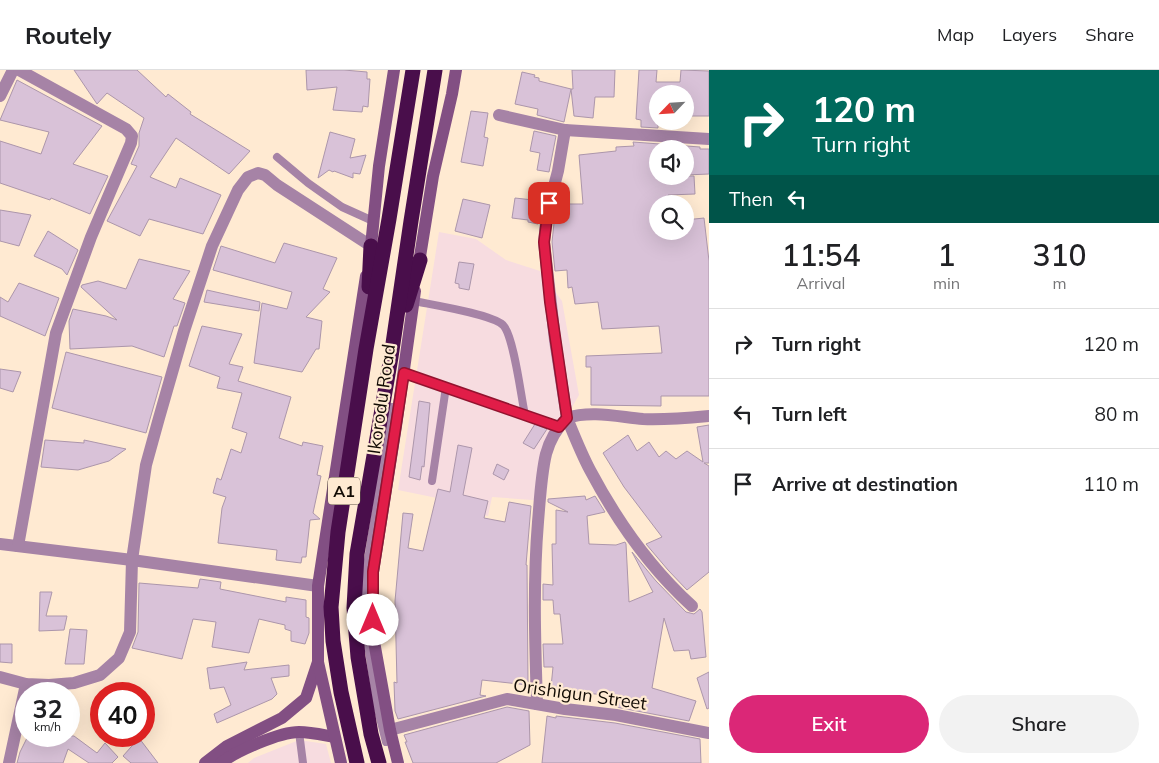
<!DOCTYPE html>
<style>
body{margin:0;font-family:Mulish,sans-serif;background:#f2f2f2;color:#202124;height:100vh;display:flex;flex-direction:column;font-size:19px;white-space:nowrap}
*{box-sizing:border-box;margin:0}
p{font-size:16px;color:#757577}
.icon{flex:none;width:28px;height:28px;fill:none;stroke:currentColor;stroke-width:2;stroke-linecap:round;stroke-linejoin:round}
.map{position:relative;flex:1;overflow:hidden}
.side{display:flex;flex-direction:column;background:#fff;width:450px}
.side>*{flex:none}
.hud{background:#00695c;color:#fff;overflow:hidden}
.needle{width:32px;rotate:245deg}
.controls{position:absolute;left:649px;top:15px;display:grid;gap:10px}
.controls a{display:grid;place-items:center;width:45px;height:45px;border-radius:50%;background:#fff;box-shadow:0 5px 20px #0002;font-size:25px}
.speed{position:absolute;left:15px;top:612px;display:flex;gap:10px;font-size:25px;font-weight:700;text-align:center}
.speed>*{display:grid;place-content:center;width:65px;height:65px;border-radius:50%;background:#fff;box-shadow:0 5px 20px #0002;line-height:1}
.speed small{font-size:12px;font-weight:400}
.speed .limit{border:8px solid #d22;background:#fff;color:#111}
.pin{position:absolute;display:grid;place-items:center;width:42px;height:42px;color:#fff;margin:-21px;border-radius:10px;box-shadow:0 2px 8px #0006}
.me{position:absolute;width:55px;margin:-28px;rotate:0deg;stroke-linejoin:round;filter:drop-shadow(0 0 4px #0008)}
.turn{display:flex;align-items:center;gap:18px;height:105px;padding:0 20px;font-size:22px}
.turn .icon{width:65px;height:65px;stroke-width:2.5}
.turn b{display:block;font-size:35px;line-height:42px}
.then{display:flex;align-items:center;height:48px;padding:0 20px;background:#0003;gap:10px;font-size:19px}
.eta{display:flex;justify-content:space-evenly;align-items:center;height:85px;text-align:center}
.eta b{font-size:30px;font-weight:600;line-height:35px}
.action{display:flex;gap:10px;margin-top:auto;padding:10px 20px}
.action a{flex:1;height:58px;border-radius:30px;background:#db2777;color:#fff;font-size:20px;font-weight:600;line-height:58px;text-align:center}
.action a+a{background:#f2f2f2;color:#202124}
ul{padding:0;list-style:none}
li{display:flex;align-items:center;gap:15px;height:70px;padding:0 20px;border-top:1px solid #e0e0e0}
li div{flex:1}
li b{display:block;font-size:19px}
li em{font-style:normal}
header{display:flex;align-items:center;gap:30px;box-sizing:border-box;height:70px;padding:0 25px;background:#fff;border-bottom:1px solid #e0e0e0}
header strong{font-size:24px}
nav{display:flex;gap:28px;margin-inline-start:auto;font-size:18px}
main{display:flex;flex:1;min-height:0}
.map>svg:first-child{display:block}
.commercial{fill:#f7dce0}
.building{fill:#d9c2d8;stroke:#ac96ab}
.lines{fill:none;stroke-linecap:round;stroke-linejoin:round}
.lane{stroke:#a683a6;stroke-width:8}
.street{stroke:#a683a6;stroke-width:12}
.secondary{stroke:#824f83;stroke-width:12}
.highway{stroke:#490e4b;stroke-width:15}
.route-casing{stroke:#92132f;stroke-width:12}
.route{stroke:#e11d48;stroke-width:9}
.labels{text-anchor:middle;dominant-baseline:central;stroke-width:4.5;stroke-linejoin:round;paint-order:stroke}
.shield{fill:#ffead2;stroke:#594e42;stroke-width:1}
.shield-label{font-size:16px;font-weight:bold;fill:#120b04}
.street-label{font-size:18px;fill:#120b04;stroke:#ffead2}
</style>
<header>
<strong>Routely</strong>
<nav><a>Map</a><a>Layers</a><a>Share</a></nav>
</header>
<main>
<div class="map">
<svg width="709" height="693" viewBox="0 0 709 693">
<rect width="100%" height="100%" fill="#ffead2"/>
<g class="commercial">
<polygon points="439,162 476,169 506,190 540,201 562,231 579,325 559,360 551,381 546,431 492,427 488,446 438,434 437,428 398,420"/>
<polygon points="299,670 326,674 331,693 248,693 254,688"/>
</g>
<g class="building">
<polygon points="74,0 137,0 166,27 168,24 191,42 190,44 250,81 229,104 176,68 150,107 176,118 180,108 221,125 203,164 149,149 140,166 107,151 137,96 131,94 139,76 139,63 144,48 107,23 97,34"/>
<polygon points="306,0 344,0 367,2 367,9 370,9 368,37 363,36 362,42 333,40 337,17 307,20"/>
<polygon points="572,0 615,0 614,27 595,27 593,48 574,46 571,19 573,19"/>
<polygon points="639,0 657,0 656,12 680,12 681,0 709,1 709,46 691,46 691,32 685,32 685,24 658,24 658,58 641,57 641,50 636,49"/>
<polygon points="522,2 535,5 534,7 539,8 539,11 571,19 564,52 537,45 538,39 515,34"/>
<polygon points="17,10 102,56 73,94 108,106 90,144 51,128 50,130 0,113 0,71 41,84 49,62 0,50"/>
<polygon points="471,41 488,43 484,67 488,68 483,96 461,92"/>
<polygon points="534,61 556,66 549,102 537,100 540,83 530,81"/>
<polygon points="330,62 355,69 350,88 366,85 360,104 353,103 353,108 334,101 333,102 329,100 318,108"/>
<polygon points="633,72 700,77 700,79 709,79 709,104 685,105 685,79 658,79 658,106 694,106 695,124 668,125 669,132 658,133 658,161 685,161 685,150 704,148 709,191 709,326 661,326 661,336 591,335 591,297 586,297 586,286 662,283 659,256 602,259 598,232 575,234 572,217 568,218 567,200 555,201 552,172 555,144 558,134 583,134 579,85 616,81 616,77 634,76"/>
<polygon points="515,128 542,131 538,154 528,152 528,150 512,148"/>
<polygon points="463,129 490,135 482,168 455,161"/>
<polygon points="0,140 31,145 19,176 0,171"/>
<polygon points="48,161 78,180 67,205 62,199 34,186"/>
<polygon points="284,173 337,188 323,219 330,222 306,247 322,251 319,279 316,279 302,302 254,293 262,233 287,239 292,222 213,200 221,176 275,193"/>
<polygon points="139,189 190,201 173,229 185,233 177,256 174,256 164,287 132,276 70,279 69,251 73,239 106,246 117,250 81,217 82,215 98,211 126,219"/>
<polygon points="459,192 474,194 469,220 459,218 459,214 455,213"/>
<polygon points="19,213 59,228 45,266 0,246 0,227 8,232"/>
<polygon points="207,220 260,232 259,241 204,232"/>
<polygon points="202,256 242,264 229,294 243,297 238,311 291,327 279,368 302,376 303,372 323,376 317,405 321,406 313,443 320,449 310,450 306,487 302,487 301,493 276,490 277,480 218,473 222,438 226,427 213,423 217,408 221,410 231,379 241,383 247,363 232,358 242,323 217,318 220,307 189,296"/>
<polygon points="66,282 162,307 146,363 52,338"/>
<polygon points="0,299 21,302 13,322 0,318"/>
<polygon points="419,331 430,333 424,397 422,396 420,410 409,407"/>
<polygon points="535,354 547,359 534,379 523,373"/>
<polygon points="709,355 709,393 704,393 709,396 709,502 687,520 668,500 646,474 662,467 624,417 603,383 628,365 637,381 649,372 659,387 666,381 676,389 687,381 703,392 697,357"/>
<polygon points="45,370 84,373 84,370 126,379 109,391 78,400 41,397"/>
<polygon points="458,375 472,378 463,425 488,431 484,448 505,452 509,432 531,436 526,495 527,495 528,615 482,610 480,625 486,626 398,649 395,641 394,612 397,613 395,531 403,443 413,444 408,478 423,481 438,419 450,422"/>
<polygon points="497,394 509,400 504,410 493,404"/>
<polygon points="585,426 586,430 595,426 605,442 587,446 589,474 616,475 625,472 626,474 629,532 653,522 632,482 656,511 686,542 694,544 700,539 702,542 706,587 691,589 689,580 674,581 664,548 652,618 696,631 689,651 611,636 612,628 596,624 573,623 573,619 551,617 553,597 544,597 543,574 563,574 560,544 554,544 553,530 543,530 543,514 553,515 552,474 556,474 556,440 568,442 548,432 548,429"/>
<polygon points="200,509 221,512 220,519 286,532 286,527 306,530 306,547 309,548 309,563 305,574 291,571 291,561 285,559 285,555 259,549 249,583 212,577 216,552 193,549 182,589 132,578 138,562 139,513 198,518"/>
<polygon points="40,522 52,522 46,546 67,546 64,560 39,561"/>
<polygon points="70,559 87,560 84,594 65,594"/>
<polygon points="0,574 12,574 12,593 0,592"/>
<polygon points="247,592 244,600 289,595 289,606 271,608 277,624 272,629 217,653 214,644 231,635 224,617 210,619 207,598"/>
<polygon points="709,602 709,638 707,639 697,608"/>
<polygon points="507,637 529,641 530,675 496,693 413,693 405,672 407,672 404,665"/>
<polygon points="547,646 556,648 556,646 615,653 700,669 701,693 542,693"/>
<polygon points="28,666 74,666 97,683 105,673 118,687 112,693 89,693 68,679 63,693 17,693 20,682"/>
<polygon points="139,668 158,693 131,693 123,686"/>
</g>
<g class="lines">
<g class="lane">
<polyline points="277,87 308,113 342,137 373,151"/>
<path d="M414,231C433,235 491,244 503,255C514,266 521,327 525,345"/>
<polyline points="404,303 559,357"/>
<polyline points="432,411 446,317"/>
<polyline points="299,662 303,693"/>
<polyline points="386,672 377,636 364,547 367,496 392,337"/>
</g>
<g class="street">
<polyline points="0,26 13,0"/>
<polyline points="499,45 565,60 709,69"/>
<path d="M565,60L558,101L547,143L544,172L555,270L567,348C591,340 619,347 643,349C665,350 687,348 709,346"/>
<polyline points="0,474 132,490 318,516"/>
<polyline points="18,476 56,263 91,167 131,73 132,66 126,59 19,0"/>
<polyline points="0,607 26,614 49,615 74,613 100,605 119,588 130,562 132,490 146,395 159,348 184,261 212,176 238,120 248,107 258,103 265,105 277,115 371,176"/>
<path d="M537,634C535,573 533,513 538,452C540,429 541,405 546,384C550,369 557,358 567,348C574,365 581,383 590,400C617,451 649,497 692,536"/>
<polyline points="390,660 507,629 565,639 616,645 709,663"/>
<polyline points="9,693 26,614"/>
</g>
<g class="secondary">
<polyline points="370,186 379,96 394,0"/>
<polyline points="418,199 433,106 452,24 456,0"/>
<polyline points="205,693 227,676 282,648 306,628 318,592"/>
<path d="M221,693C236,681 280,662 299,662C311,662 323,665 334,667"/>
<polyline points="341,693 318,592 318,516 366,206"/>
<polyline points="398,693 390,660 373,566 373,502 396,356 415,221"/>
</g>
<g class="highway">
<polyline points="369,217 371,176"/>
<polyline points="406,235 420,190"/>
<polyline points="357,693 341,622 333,571 331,537 338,462 366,279 389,149 413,0"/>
<polyline points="379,693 371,664 358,587 354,538 357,484 391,287 411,151 435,0"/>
</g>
</g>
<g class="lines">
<defs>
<polyline id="route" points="373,550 373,502 404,303 559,357 567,348 550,232 544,172 549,133"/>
</defs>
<use href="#route" class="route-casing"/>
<use href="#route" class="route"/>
</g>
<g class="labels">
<rect class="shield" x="328" y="407.5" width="32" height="27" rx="4"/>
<g class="shield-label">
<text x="344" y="421">A1</text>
</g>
<g class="street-label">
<text transform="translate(381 329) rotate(-82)">Ikorodu Road</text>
<text transform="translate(580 624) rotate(8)">Orishigun Street</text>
</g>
</g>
</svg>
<div class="controls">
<a><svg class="needle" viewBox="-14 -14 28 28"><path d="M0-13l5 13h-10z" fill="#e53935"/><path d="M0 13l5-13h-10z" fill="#757577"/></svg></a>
<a><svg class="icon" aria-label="sound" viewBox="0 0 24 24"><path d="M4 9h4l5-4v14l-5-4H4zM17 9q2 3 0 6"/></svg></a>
<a><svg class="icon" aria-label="search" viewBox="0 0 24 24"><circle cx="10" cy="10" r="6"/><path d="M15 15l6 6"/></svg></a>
</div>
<div class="speed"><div>32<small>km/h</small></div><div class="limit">40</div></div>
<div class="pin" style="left:549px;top:133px;background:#d93025"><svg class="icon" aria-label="arrive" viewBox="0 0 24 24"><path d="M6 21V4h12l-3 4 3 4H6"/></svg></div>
<svg class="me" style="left:373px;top:550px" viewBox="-20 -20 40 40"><circle r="19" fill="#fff"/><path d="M0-13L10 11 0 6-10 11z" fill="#e11d48"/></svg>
</div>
<section class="side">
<div class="hud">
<div class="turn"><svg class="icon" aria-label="right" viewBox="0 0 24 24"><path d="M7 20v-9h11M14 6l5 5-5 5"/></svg><div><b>120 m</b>Turn right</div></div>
<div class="then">Then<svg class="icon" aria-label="left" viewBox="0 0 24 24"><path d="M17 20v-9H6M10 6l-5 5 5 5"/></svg></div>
</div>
<div class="eta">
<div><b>11:54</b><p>Arrival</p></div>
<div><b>1</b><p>min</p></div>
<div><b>310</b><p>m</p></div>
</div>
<ul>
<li><svg class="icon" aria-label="right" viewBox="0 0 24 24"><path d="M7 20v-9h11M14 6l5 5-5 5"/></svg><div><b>Turn right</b></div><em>120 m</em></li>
<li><svg class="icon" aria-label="left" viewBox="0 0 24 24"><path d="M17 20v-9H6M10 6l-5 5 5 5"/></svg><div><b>Turn left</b></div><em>80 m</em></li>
<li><svg class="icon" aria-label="arrive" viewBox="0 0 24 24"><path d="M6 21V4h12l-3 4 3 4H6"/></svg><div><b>Arrive at destination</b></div><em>110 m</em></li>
</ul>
<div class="action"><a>Exit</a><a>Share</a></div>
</section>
</main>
